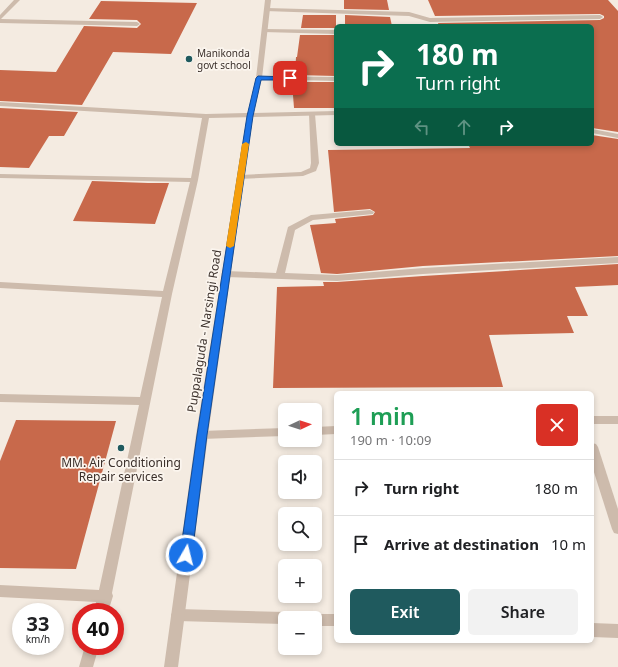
<!DOCTYPE html>
<meta charset="utf-8">
<style>
body{margin:0;font-family:"Noto Sans",sans-serif;background:#f2f2f2;color:#202124;height:100vh;display:flex;flex-direction:column;font-size:15px;white-space:nowrap}
*{box-sizing:border-box;margin:0}
p{font-size:13px;color:#757577}
.icon{flex:none;width:22px;height:22px;fill:none;stroke:currentColor;stroke-width:2;stroke-linecap:round;stroke-linejoin:round}
.map{position:relative;flex:1;overflow:hidden}
.panel{position:absolute;left:334px;top:391px;width:260px;height:252px;display:flex;flex-direction:column;background:#fff;border-radius:6px;box-shadow:0 2px 6px #0003}
.panel>*{flex:none}
.banner{position:absolute;left:334px;top:24px;width:260px;height:122px;border-radius:6px;box-shadow:0 2px 6px #0003;background:#0b6e4f;color:#fff;overflow:hidden}
.needle{width:26px;rotate:86deg}
.controls{position:absolute;left:278px;top:403px;display:grid;gap:8px}
.controls a{display:grid;place-items:center;width:44px;height:44px;border-radius:6px;background:#fff;box-shadow:0 2px 6px #0003;font-size:20px}
.speed{position:absolute;left:12px;top:603px;display:flex;gap:8px;font-size:20px;font-weight:700;text-align:center}
.speed>*{display:grid;place-content:center;width:52px;height:52px;border-radius:50%;background:#fff;box-shadow:0 2px 6px #0003;line-height:1}
.speed small{font-size:10px;font-weight:400}
.speed .limit{border:6px solid #d22;background:#fff;color:#111}
.pin{position:absolute;display:grid;place-items:center;width:34px;height:34px;color:#fff;margin:-17px;border-radius:8px;box-shadow:0 2px 6px #0006}
.me{position:absolute;width:44px;margin:-22px;rotate:8deg;stroke-linejoin:round;filter:drop-shadow(0 0 3px #0008)}
.turn{display:flex;align-items:center;gap:14px;height:84px;padding:0 16px;font-size:18px}
.turn .icon{width:52px;height:52px;stroke-width:2.5}
.turn b{display:block;font-size:28px;line-height:34px}
.lanes{display:flex;align-items:center;height:38px;padding:0 16px;background:#0003;justify-content:center;gap:20px;direction:ltr}
.lanes .off{opacity:.35}
.round{display:grid;place-items:center;flex:none;width:42px;height:42px;border-radius:6px;background:#f2f2f2}
.headline{display:flex;align-items:center;justify-content:space-between;height:68px;padding:0 16px}
h1{font-size:24px;font-weight:600;line-height:30px;color:#1e9e55}
.cta{display:flex;gap:8px;margin-top:auto;padding:8px 16px}
.cta a{flex:1;height:46px;border-radius:6px;background:#1f5a5e;color:#fff;font-size:16px;font-weight:600;line-height:46px;text-align:center}
.cta a+a{background:#f2f2f2;color:#202124}
ul{padding:0;list-style:none}
li{display:flex;align-items:center;gap:12px;height:56px;padding:0 16px;border-top:1px solid #e0e0e0}
li div{flex:1}
li b{display:block;font-size:15px}
li em{font-style:normal}
.map>svg:first-child{display:block}
.building{fill:#c8694b}
.lines{fill:none;stroke-linecap:round;stroke-linejoin:round}
.service{fill:#cdbbac;fill-rule:evenodd}
.minor{fill:#cdbbac;fill-rule:evenodd}
.tertiary{fill:#cdbbac;fill-rule:evenodd}
.route{fill:#1a73e8;stroke:#114b97}
.slow{fill:#f59e0b}
.poi-dot{fill:#1f5a5e;stroke:#fbf5ee;stroke-width:1.5}
.labels{text-anchor:middle;dominant-baseline:central;stroke-width:3.5;stroke-linejoin:round;paint-order:stroke}
.far-poi-label{font-size:10px;fill:#3b302b;stroke:#fbf5ee;text-anchor:start}
.street-label{font-size:12px;fill:#3b302b;stroke:#fbf5ee}
.poi-label{font-size:12px;fill:#3b302b;stroke:#fbf5ee}
</style>
<div class="map">
<svg width="618" height="667" viewBox="0 0 618 667">
<rect width="100%" height="100%" fill="#f4ebe1"/>
<g class="building">
<polygon points="344,0 387,0 389,10 344,9"/>
<polygon points="428,0 608,0 618,11 618,132 592,128 592,26 439,26 438,23 600,20 604,18 604,16 600,14 435,16"/>
<polygon points="101,1 197,3 171,54 113,52 82,105 0,101 0,70 56,72 84,26 137,28 141,24 137,20 89,19"/>
<polygon points="303,15 336,15 336,28 301,28"/>
<polygon points="345,15 390,17 392,26 345,26"/>
<polygon points="300,35 336,35 336,76 295,75 296,57 297,57"/>
<polygon points="292,82 336,82 336,108 294,108"/>
<polygon points="0,108 78,112 64,136 49,136 29,168 0,167"/>
<polygon points="592,135 618,139 618,256 423,266 337,274 321,273 310,225 336,223 335,219 373,215 375,212 370,209 334,212 328,150 470,148 468,144 592,144"/>
<polygon points="92,181 148,183 169,183 155,224 73,221"/>
<polygon points="618,264 618,285 575,287 588,316 567,316 574,333 489,335 503,387 273,388 277,287 324,286 323,282 337,282 423,276"/>
<polygon points="16,420 116,421 76,569 0,568 0,461"/>
</g>
<g class="lines">
<g class="service">
<polygon points="312,112 315,114 319,163 316,171 303,176 238,179 237,177 241,175 301,172 310,168 311,163 309,114"/>
<polygon points="370,210 374,212 373,214 313,220 295,230 285,273 337,275 423,268 618,257 618,263 423,274 337,281 226,277 221,274 226,271 276,273 288,227 311,215"/>
</g>
<g class="minor">
<polygon points="14,0 20,0 1,19 137,22 140,24 137,26 0,23 0,15"/>
<polygon points="267,8 409,12 430,18 600,15 603,17 600,19 430,22 409,16 265,11 264,10"/>
<polygon points="265,29 336,30 336,34 263,32 262,31"/>
<polygon points="259,76 336,77 336,81 257,79 256,78"/>
<polygon points="0,102 206,114 336,111 336,115 209,118 198,180 172,294 112,593 113,596 108,612 94,612 96,602 0,597 0,585 99,590 139,405 0,402 0,394 140,397 162,297 0,288 0,282 163,291 190,182 0,178 0,174 191,178 202,118 0,106"/>
<polygon points="592,129 618,134 618,138 592,133"/>
<rect x="592" y="416" width="26" height="8"/>
<polygon points="336,426 336,434 315,435 315,427"/>
<polygon points="285,428 285,436 202,439 198,438 196,435 198,432 202,431"/>
<polygon points="592,443 596,444 598,447 618,509 618,534 614,533 612,529 592,466"/>
<polygon points="178,609 285,612 290,613 292,618 285,618 285,624 178,621 173,619 171,615 173,611"/>
<polygon points="315,614 336,614 336,626 315,626 315,618 309,618 310,615"/>
<polygon points="592,623 618,624 618,638 592,637"/>
<polygon points="85,646 99,646 93,667 79,667"/>
</g>
<polygon class="tertiary" points="265,0 271,0 262,78 253,116 208,435 178,667 164,667 196,435 247,116 256,78"/>
</g>
<polygon class="route" points="258,76 290,77 292,78 290,80 261,80 253,116 207,435 192,555 190,558 186,560 182,558 180,555 197,435 247,116 256,78"/>
<polygon class="slow" points="246,142 249,144 234,246 230,248 226,246 242,144"/>
<g class="poi-dot">
<circle cx="189" cy="59" r="4"/>
<circle cx="121" cy="448" r="4"/>
</g>
<g class="labels">
<g class="far-poi-label">
<text x="197" y="53">Manikonda<tspan x="197" dy="12">govt school</tspan></text>
</g>
<g class="street-label">
<text transform="translate(204 331) rotate(-81)">Puppalaguda - Narsingi Road</text>
</g>
<g class="poi-label">
<text x="121" y="462">MM. Air Conditioning<tspan x="121" dy="14">Repair services</tspan></text>
</g>
</g>
</svg>
<div class="controls">
<a><svg class="needle" viewBox="-14 -14 28 28"><path d="M0-13l5 13h-10z" fill="#e53935"/><path d="M0 13l5-13h-10z" fill="#757577"/></svg></a>
<a><svg class="icon" aria-label="sound" viewBox="0 0 24 24"><path d="M4 9h4l5-4v14l-5-4H4zM17 9q2 3 0 6"/></svg></a>
<a><svg class="icon" aria-label="search" viewBox="0 0 24 24"><circle cx="10" cy="10" r="6"/><path d="M15 15l6 6"/></svg></a>
<a>+</a>
<a>−</a>
</div>
<div class="speed"><div>33<small>km/h</small></div><div class="limit">40</div></div>
<div class="pin" style="left:290px;top:78px;background:#d93025"><svg class="icon" aria-label="arrive" viewBox="0 0 24 24"><path d="M6 21V4h12l-3 4 3 4H6"/></svg></div>
<svg class="me" style="left:186px;top:555px" viewBox="-20 -20 40 40"><circle r="17" fill="#1a73e8" stroke="#fff" stroke-width="3"/><path d="M0-11L8 9 0 5-8 9z" fill="#fff"/></svg>
<div class="banner">
<div class="turn"><svg class="icon" aria-label="right" viewBox="0 0 24 24"><path d="M7 20v-9h11M14 6l5 5-5 5"/></svg><div><b>180 m</b>Turn right</div></div>
<div class="lanes"><svg class="icon off" aria-label="left" viewBox="0 0 24 24"><path d="M17 20v-9H6M10 6l-5 5 5 5"/></svg><svg class="icon off" aria-label="ahead" viewBox="0 0 24 24"><path d="M12 20V5M6 11l6-6 6 6"/></svg><svg class="icon" aria-label="right" viewBox="0 0 24 24"><path d="M7 20v-9h11M14 6l5 5-5 5"/></svg></div>
</div>
<section class="panel">
<div class="headline"><div><h1>1 min</h1><p>190 m · 10:09</p></div><a class="round" style="background:#d93025;color:#fff"><svg class="icon" aria-label="close" viewBox="0 0 24 24"><path d="M6 6l12 12M18 6L6 18"/></svg></a></div>
<ul>
<li><svg class="icon" aria-label="right" viewBox="0 0 24 24"><path d="M7 20v-9h11M14 6l5 5-5 5"/></svg><div><b>Turn right</b></div><em>180 m</em></li>
<li><svg class="icon" aria-label="arrive" viewBox="0 0 24 24"><path d="M6 21V4h12l-3 4 3 4H6"/></svg><div><b>Arrive at destination</b></div><em>10 m</em></li>
</ul>
<div class="cta"><a>Exit</a><a>Share</a></div>
</section>
</div>
